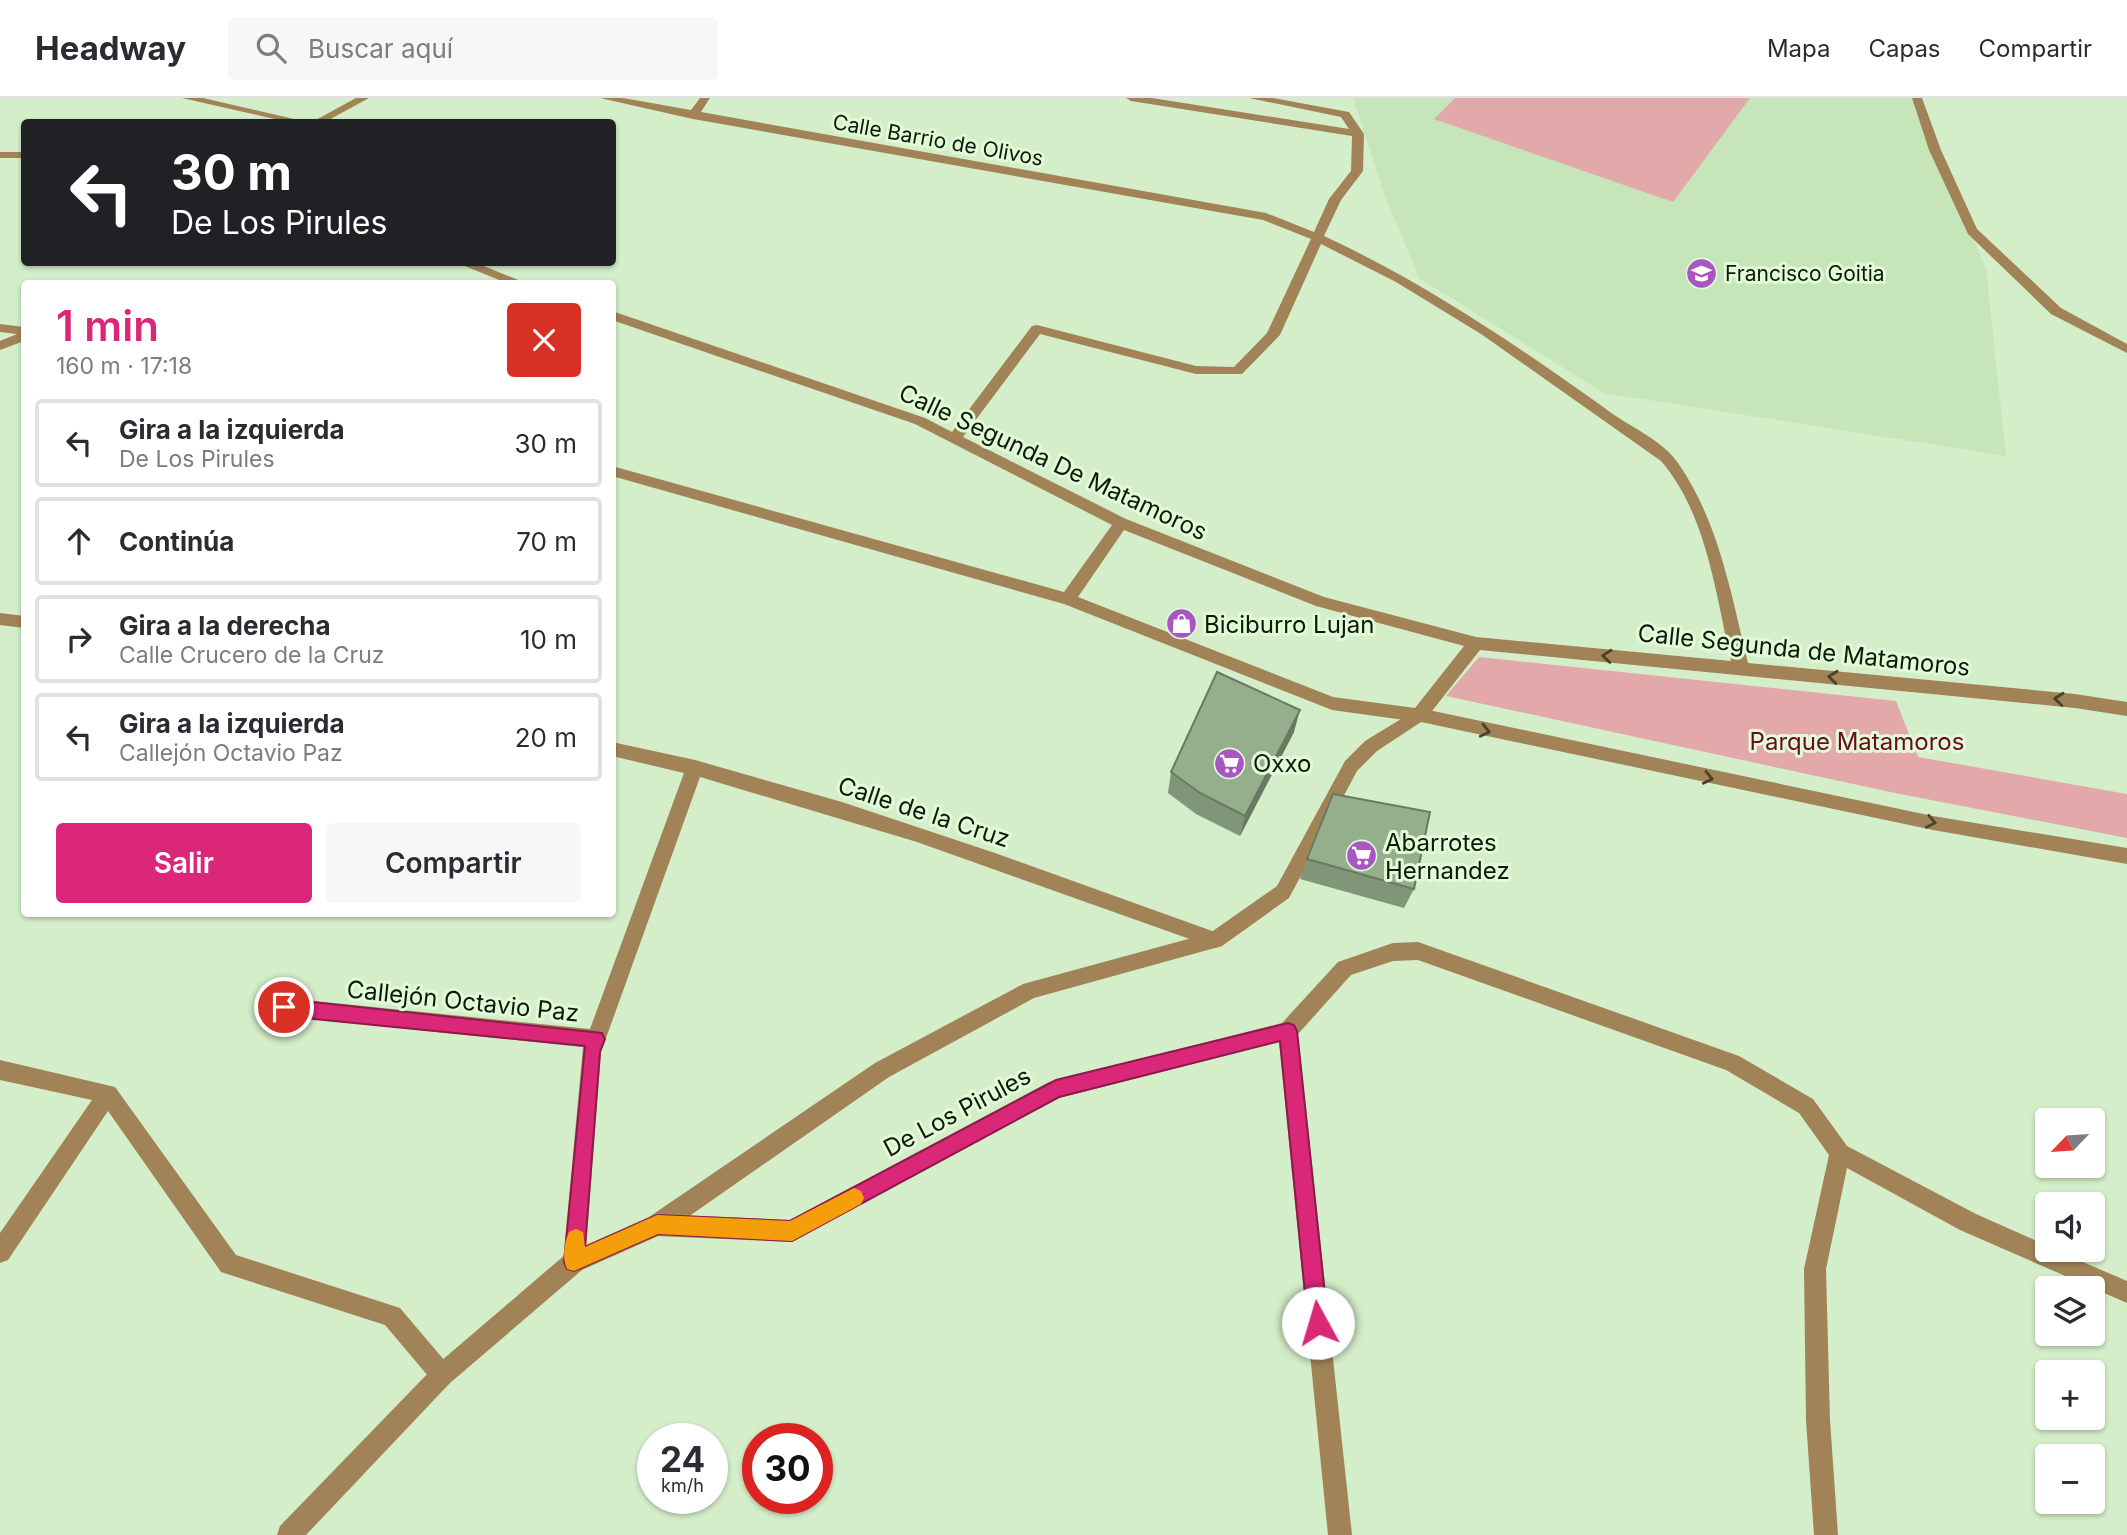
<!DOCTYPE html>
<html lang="es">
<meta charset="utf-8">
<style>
body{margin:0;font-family:Inter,sans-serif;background:#f7f7f7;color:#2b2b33;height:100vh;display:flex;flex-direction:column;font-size:26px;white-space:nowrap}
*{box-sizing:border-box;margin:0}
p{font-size:23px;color:#7c7c81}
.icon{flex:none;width:38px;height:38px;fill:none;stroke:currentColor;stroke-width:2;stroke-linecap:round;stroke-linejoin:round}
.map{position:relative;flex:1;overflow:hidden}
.panel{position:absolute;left:21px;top:182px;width:595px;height:637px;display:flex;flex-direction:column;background:#fff;border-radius:7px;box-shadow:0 2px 5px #0004}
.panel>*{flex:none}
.banner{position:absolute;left:21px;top:21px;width:595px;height:147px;border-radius:7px;box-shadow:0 2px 5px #0004;background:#202124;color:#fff;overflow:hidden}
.needle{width:46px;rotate:245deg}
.fabs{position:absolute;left:2035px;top:1010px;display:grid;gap:14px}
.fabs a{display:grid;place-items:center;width:70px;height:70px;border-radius:7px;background:#fff;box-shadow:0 2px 5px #0004;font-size:35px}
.speed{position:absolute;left:637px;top:1325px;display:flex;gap:14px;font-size:35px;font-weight:700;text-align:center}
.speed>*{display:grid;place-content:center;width:91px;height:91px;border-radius:50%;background:#fff;box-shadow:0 2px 5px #0004;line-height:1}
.speed small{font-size:18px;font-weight:400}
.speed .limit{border:10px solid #d22;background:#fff;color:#111}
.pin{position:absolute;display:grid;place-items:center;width:60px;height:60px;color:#fff;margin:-30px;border:4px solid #fff;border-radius:50%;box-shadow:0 2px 7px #0007}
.me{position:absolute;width:77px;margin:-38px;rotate:354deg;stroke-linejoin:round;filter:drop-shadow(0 0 5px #0008)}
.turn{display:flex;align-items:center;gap:24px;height:147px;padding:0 35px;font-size:32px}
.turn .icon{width:91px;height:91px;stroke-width:2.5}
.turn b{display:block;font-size:49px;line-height:60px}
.round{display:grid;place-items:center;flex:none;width:74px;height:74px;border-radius:7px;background:#f7f7f7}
.summary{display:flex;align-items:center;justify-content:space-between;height:119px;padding:0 35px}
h1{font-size:42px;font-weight:600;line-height:52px;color:#db2777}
.cta{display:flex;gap:14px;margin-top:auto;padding:14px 35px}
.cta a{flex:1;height:80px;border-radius:7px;background:#db2777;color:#fff;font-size:28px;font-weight:600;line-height:80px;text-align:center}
.cta a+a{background:#f7f7f7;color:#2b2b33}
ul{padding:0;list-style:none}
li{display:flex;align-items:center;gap:21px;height:88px;margin:0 14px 10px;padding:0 21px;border:4px solid #e1e1e2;border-radius:7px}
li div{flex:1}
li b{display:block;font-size:26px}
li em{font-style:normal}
header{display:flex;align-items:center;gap:42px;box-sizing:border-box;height:98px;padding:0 35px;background:#fff;border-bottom:2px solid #e1e1e2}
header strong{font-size:33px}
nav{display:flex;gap:38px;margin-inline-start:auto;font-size:24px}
.search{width:490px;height:63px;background:#f7f7f7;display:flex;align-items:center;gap:18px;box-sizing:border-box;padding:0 24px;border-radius:7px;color:#7c7c81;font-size:26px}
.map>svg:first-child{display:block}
.built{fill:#c6e6ba}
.green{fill:#e3a8a9}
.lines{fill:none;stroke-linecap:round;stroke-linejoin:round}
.minor{fill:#a18357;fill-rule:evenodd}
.tertiary{fill:#a18357;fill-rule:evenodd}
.wall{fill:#809678}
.shaded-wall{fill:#687a62}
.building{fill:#95af8c;stroke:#687a62;stroke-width:2}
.oneway{stroke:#494329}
.route{fill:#db2777;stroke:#8e194d;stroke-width:2}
.slow{fill:#f59e0b}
.labels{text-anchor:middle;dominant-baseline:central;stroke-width:6;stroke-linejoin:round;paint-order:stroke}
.far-street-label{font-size:21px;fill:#0f180b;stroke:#e0fbd6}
.far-poi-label{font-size:21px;fill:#0f180b;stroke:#e0fbd6;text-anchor:start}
.street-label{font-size:24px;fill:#0f180b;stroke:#e0fbd6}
.poi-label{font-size:24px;fill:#0f180b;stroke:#e0fbd6;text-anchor:start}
.park-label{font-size:24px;fill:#6b0a1e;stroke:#e0fbd6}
</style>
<header>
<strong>Headway</strong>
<div class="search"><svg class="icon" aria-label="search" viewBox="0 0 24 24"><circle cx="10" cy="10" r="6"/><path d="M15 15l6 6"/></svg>Buscar aquí</div>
<nav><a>Mapa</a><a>Capas</a><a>Compartir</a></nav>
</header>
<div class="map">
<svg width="2127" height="1437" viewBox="0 0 2127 1437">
<rect width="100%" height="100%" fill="#d3eec9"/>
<polygon class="built" points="1353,0 1915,0 1986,171 2006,358 1604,295 1419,180 1385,98"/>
<g class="green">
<polygon points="1455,0 1750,0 1673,104 1434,21"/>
<polygon points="1479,559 1896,603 1918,659 2127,696 2127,740 1895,695 1446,598"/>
</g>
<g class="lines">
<g class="minor">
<polygon points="182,0 203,0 307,24 288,24"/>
<polygon points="356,0 369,0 325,24 312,24"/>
<path d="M600,0H623L691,12L700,0H710L701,14L1266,115L1314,134L1329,101L1351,73L1352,38L1131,3L1126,0H1152L1349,31L1341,19L1249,0H1273L1349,14L1364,36L1363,73L1341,102L1324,138C1427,186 1518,248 1610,314C1632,330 1662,342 1678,365C1719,424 1731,496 1748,565L2075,596L2127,604V618L2075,610L1480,552L1425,622L1419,624L1332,612L1064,506L612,378V368L1064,494L1112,427L915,326L612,222V213L925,320L952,334L1032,228L1037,227L1196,268L1234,269L1267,235L1311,141L1263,122L693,21ZM1321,146L1396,184L1481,236L1661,363C1707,416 1716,498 1731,563L1476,539L1324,499L1126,421L963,339L1040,236L1196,276H1242L1280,237ZM1124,432L1316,508L1464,548L1415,610L1333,599L1078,499Z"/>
<polygon points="1912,0 1922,0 1941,52 1977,131 2061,210 2127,246 2127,255 2051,216 1968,136 1929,52"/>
<rect x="0" y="54" width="24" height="6"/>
<polygon points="455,164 474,164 528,186 509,186"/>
<polygon points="0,226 24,229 24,243 0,252 0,243 17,236 0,234"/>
<polygon points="0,515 24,518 24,530 0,527"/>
<polygon points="612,644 695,662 842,704 992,754 1215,834 1222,836 1224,842 1222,848 1215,850 917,744 700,679 601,954 585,1164 582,1172 574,1175 566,1172 563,1164 583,949 284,918 277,915 274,909 277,903 284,900 590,931 684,675 612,658"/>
<polygon points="1418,844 1739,958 1813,1001 1847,1048 1976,1116 2048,1148 2048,1152 2055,1152 2127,1183 2127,1205 1960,1132 1847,1070 1826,1171 1830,1322 1838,1437 1814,1437 1806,1322 1804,1171 1829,1057 1799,1015 1726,972 1418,862 1393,863 1351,877 1298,936 1352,1437 1328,1437 1279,944 1059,1000 792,1144 657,1138 649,1135 646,1127 649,1119 657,1116 790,1122 1049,984 1282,925 1338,864 1393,845"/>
<polygon points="0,962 115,989 236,1157 400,1210 450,1269 453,1277 450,1285 442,1288 434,1285 385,1227 221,1174 108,1013 8,1162 0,1165 0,1135 92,1002 0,982"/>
</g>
<polygon class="tertiary" points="1419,610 1933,718 2127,750 2127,766 1933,732 1421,624 1377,653 1357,673 1289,800 1222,848 1034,900 889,979 665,1135 582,1172 450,1285 306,1437 277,1437 280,1428 434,1269 566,1156 649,1119 875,965 1023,886 1210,835 1277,788 1345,663 1365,643"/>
</g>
<g class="wall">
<polygon points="1294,634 1240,738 1196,716 1168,695 1171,674"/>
<polygon points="1307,761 1414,791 1404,810 1300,781"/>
</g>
<polygon class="shaded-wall" points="1300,612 1294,634 1240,738 1245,718"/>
<g class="building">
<polygon points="1217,574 1300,612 1245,718 1200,695 1171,674"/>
<polygon points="1333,696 1430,714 1414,791 1307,761"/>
</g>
<defs><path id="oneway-chevron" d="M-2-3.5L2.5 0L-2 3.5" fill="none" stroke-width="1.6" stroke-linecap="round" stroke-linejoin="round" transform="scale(1.75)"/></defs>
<g class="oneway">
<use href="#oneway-chevron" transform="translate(1607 558) rotate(-175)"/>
<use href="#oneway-chevron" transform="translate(1833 579) rotate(-174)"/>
<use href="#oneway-chevron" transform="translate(2059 601) rotate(-174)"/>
<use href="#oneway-chevron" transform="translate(1485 633) rotate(13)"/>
<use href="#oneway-chevron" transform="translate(1708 680) rotate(12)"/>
<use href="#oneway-chevron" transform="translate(1931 724) rotate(11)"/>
</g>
<polygon class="route" points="284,901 602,935 605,941 600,954 585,1149 657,1117 790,1123 1056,982 1288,925 1294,927 1297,933 1328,1225 1325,1232 1318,1235 1311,1232 1308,1225 1280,943 1059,999 792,1143 658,1136 574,1173 567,1171 564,1164 585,948 284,918 278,915 276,909 278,904"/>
<path class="slow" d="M854,1090L861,1093L864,1100L861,1106L792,1143L658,1136L574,1173L567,1171C562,1160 564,1145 569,1134L576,1131L583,1134L585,1149L657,1117L790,1123Z"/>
<defs>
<symbol id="school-disc" viewBox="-11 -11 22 22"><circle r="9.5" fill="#a955c3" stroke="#e0fbd6"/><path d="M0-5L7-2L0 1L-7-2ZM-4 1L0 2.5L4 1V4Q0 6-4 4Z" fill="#fff"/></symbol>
<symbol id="shop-disc" viewBox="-11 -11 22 22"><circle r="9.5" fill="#a955c3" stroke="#e0fbd6"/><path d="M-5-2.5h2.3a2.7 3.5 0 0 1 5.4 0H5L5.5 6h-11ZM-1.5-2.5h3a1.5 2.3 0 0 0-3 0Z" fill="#fff"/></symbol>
<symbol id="supermarket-disc" viewBox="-11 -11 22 22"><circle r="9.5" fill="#a955c3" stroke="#e0fbd6"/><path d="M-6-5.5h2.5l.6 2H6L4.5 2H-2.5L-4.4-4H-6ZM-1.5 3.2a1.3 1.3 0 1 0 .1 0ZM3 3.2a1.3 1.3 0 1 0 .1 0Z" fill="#fff"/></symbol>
</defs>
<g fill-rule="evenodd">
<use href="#school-disc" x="1684" y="158" width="35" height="35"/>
<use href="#shop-disc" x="1164" y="508" width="35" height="35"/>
<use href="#supermarket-disc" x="1212" y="648" width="35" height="35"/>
<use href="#supermarket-disc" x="1344" y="740" width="35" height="35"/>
</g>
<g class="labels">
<g class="far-street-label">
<text transform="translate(938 42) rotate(10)">Calle Barrio de Olivos</text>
</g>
<g class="far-poi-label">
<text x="1725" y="175">Francisco Goitia</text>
</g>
<g class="street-label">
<text transform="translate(1053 364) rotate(25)">Calle Segunda De Matamoros</text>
<text transform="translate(1804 552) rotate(6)">Calle Segunda de Matamoros</text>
<text transform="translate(924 714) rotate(18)">Calle de la Cruz</text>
<text transform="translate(463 903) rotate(6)">Callejón Octavio Paz</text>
<text transform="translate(957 1014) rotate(-28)">De Los Pirules</text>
</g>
<g class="poi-label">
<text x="1204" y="526">Biciburro Lujan</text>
<text x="1253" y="665">Oxxo</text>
<text x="1385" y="744">Abarrotes<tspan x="1385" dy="28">Hernandez</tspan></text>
</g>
<g class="park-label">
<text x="1857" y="643">Parque Matamoros</text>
</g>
</g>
</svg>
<div class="fabs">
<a><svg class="needle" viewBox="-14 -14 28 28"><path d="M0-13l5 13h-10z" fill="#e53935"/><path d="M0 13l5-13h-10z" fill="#7c7c81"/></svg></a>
<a><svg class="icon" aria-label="sound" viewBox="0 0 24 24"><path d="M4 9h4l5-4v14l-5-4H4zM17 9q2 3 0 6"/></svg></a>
<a><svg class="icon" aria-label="layers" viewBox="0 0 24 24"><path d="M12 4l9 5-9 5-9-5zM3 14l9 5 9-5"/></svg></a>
<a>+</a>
<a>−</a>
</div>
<div class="speed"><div>24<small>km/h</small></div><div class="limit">30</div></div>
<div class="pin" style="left:284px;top:909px;background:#d93025"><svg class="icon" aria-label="arrive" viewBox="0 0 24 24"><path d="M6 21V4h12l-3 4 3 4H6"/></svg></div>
<svg class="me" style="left:1318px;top:1225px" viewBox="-20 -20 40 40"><circle r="19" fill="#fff"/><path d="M0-13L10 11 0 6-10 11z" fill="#db2777"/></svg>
<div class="banner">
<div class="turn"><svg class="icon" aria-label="left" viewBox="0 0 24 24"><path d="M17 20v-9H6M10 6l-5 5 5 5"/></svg><div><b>30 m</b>De Los Pirules</div></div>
</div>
<section class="panel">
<div class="summary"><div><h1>1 min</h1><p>160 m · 17:18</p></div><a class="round" style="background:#d93025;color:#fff"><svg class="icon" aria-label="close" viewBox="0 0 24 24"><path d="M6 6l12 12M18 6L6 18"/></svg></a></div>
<ul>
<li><svg class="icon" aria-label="left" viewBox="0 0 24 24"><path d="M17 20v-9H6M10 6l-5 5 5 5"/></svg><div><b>Gira a la izquierda</b><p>De Los Pirules</p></div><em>30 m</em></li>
<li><svg class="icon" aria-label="ahead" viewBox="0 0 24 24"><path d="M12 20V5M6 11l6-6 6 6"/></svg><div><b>Continúa</b></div><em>70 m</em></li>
<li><svg class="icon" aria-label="right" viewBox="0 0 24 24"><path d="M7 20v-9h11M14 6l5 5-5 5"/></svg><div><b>Gira a la derecha</b><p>Calle Crucero de la Cruz</p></div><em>10 m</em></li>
<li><svg class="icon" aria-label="left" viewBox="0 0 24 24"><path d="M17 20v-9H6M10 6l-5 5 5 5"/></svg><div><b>Gira a la izquierda</b><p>Callejón Octavio Paz</p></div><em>20 m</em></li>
</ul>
<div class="cta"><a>Salir</a><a>Compartir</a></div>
</section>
</div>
